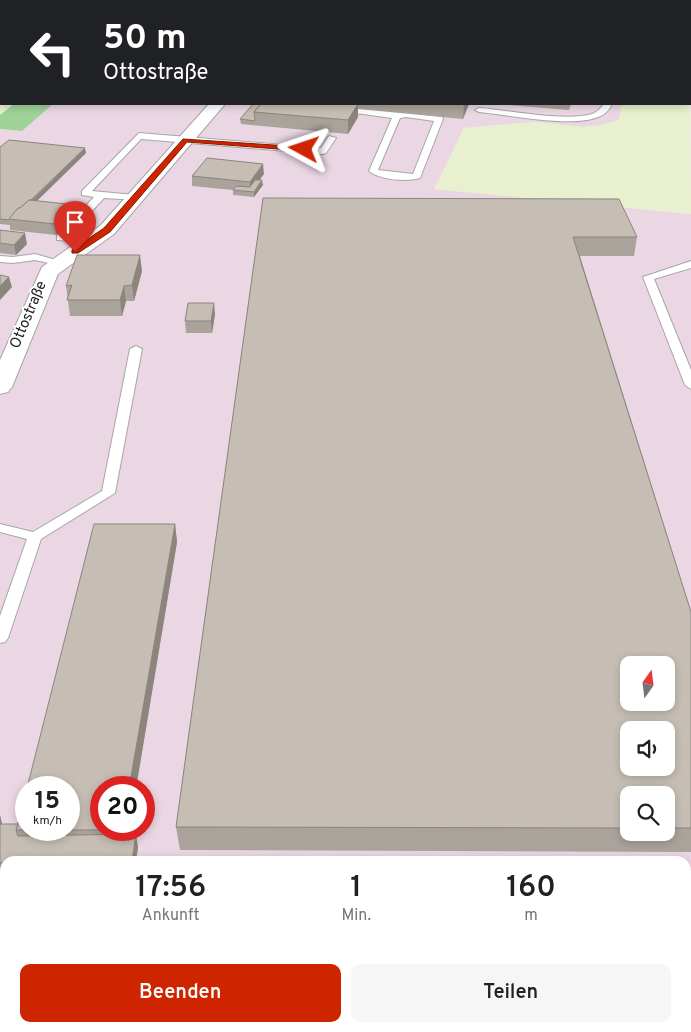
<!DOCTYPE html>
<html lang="de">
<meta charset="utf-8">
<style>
body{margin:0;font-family:Overpass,sans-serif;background:#f6f6f6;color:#202124;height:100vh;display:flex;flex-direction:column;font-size:19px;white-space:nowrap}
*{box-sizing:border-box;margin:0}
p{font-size:16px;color:#757577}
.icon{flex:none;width:28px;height:28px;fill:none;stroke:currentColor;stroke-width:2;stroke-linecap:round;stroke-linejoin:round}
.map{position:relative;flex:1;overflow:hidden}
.drawer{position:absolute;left:0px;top:856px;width:691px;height:176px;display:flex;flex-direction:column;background:#fff;border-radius:15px 15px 0 0;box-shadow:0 2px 8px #0003}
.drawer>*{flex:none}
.guide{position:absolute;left:0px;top:0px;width:691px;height:105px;box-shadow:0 2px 8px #0003;background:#202124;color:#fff;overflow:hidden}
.needle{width:32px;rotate:14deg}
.buttons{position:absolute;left:620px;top:656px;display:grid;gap:10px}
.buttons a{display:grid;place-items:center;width:55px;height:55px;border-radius:10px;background:#fff;box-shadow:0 2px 8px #0003;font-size:25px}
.speed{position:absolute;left:15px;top:776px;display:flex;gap:10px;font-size:25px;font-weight:700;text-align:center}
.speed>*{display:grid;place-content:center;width:65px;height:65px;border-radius:50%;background:#fff;box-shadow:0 2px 8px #0003;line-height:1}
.speed small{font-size:12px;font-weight:400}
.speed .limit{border:8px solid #d22;background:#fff;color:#111}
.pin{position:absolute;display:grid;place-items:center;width:42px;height:42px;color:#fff;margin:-51px -21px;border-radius:50% 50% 50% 0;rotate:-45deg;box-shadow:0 0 5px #0007}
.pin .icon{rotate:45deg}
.me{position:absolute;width:55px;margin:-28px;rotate:275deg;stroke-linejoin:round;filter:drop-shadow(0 0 4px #0008)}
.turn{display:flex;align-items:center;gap:18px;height:105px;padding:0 20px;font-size:22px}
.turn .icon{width:65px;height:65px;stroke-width:2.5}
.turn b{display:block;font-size:35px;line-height:42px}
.eta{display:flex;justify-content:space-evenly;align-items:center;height:85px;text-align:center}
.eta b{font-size:30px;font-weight:600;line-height:35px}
.cta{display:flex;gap:10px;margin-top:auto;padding:10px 20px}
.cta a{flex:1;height:58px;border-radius:10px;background:#ce2500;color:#fff;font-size:20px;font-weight:600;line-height:58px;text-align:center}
.cta a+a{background:#f6f6f6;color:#202124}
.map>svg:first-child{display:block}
.industrial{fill:#ead7e3;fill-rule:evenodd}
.farmland{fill:#e8f0cf}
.forest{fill:#9ed298}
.parking{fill:#ebebeb}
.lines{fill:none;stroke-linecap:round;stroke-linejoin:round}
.service-casing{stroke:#a6a6a6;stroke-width:2}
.minor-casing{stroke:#a6a6a6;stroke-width:2}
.service{fill:#fff;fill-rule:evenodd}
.minor{fill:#fff;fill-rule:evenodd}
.wall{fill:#aaa39b;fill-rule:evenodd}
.shaded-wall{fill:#8b857e}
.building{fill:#c6beb4;stroke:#8b857e;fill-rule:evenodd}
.route{fill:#ce2500;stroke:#861800}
.labels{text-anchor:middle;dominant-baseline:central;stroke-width:4;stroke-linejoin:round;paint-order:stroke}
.far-street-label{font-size:15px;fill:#1f1f1f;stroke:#fff}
</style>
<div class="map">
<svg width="691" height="1032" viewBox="0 0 691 1032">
<rect width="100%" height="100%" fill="#f0efe5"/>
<path class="industrial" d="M53,104H622L619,120L603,125L583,127L535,122L464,128L435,189L691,214V1032H0V129L22,131ZM629,665H666V702H629ZM629,730H666V768H629ZM26,788H69V830H26ZM101,788H144V830H101ZM629,795H666V832H629ZM5,861H686V1028H5Z"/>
<g class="farmland">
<polygon points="0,0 247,0 1,1 1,104 14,104 0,115"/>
<polygon points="344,0 691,0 691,66 690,1"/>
<polygon points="690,68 691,214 434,189 464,128 535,122 583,127 603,125 619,120 622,104 690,104"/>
</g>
<polygon class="forest" points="14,104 53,104 22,131 0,129 0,115"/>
<polygon class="parking" points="497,1028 655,1028 675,1032 494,1032"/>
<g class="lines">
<defs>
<g id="service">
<path d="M331,104L442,117L443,119L420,178C407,182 380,180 369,171L392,118L334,110L330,108ZM406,117L434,121L413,174L378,170L400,118Z"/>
<path d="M604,104H612C609,110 605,115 598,117C572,128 509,115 479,112L475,110L479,108C509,110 565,122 592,114C597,112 601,108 604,104Z"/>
<polygon points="139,133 321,148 329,136 336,138 326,153 323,154 141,139 92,191 135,195 140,198 138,200 104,198 69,236 97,239 97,243 57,240 57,236 94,197 82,195 82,191"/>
<polygon points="35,254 63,262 58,265 35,260 13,263 0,262 0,256 13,257"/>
<polygon points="691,261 691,268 654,279 691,370 691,389 685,385 643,277"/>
<polygon points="136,346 142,349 115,493 41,539 8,638 5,642 0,643 0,616 27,539 0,532 0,524 33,532 102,491 130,349"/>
<polygon points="686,994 691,995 691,1015 686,1014"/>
<rect x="315" y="1028" width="20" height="4"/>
</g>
<polygon id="minor" points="209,104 225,104 114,234 58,274 12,387 8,392 0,394 0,360 42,267 100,226"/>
</defs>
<use href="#service" class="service-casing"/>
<use href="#minor" class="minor-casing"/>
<use href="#service" class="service"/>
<use href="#minor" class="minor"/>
</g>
<g class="wall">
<polygon points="253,104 469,104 463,119 358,109 358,117 348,134 241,124 240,119"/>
<polygon points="496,104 571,104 569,110"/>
<polygon points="0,147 86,153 37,201 78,216 56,235 10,230 10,225 0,224"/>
<polygon points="264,174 259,180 263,185 254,197 233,195 233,190 192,186 192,176"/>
<path d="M263,198L637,237L634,256H580L691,612V852L180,850L176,827ZM629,795H666V832H629Z"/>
<polygon points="0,230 27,244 16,255 0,253"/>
<polygon points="142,271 134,301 126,301 122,316 70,316 66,286"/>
<polygon points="215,314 212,333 186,333 185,321"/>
<polygon points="175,524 177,542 136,788 101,788 129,830 128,834 138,847 136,861 5,861 5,875 0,875 0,815 2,824 18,824"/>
</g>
<g class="shaded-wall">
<polygon points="358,104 358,117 348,134 348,120"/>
<polygon points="464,104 469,104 463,119"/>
<polygon points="85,148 86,153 17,220 12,220"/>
<polygon points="263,164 264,174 250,192 250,182"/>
<polygon points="262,180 263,185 254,197 254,192"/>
<polygon points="77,205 78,216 56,235 55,224"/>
<polygon points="25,233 27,244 16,255 14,245"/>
<polygon points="140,255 142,271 134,301 132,285"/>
<polygon points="9,277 12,287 0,300 0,286"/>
<polygon points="124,286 126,301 122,316 120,300"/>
<polygon points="214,303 215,314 212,333 211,321"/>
<polygon points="175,524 177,542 136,788 129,788"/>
<polygon points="0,815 2,824 0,833"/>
<polygon points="122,830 129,830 126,849"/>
<polygon points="136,834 138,847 136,861 132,861"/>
</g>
<g class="building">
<polygon points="253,104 261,104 254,112 255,121 240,119"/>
<polygon points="261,104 358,104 348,120 254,112"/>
<polygon points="9,140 85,148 31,200 29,200 20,208 18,208 9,220 0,219 0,147"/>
<polygon points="207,158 263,164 250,182 192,176"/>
<polygon points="255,180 262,180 254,192 233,190 236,186 250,187"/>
<path d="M263,198L619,199L637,237H573L691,612V828H666V795H629V828L176,827ZM629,665H666V702H629ZM629,730H666V768H629Z"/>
<polygon points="29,200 77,205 55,224 9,219 18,208 20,208"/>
<polygon points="0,230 25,233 14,245 0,243"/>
<polygon points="77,255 140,255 132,285 124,286 120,300 67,300 72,285 66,286"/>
<polygon points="0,275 9,277 0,286"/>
<polygon points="188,303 214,303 211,321 185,321"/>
<polygon points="94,524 175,524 129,788 101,788 101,830 122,830 16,830 26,791 26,830 69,830 69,788 27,788"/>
<polygon points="0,824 18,824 16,830 18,836 136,834 132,861 5,861 5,863 0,863"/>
</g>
<polygon class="route" points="183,139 304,147 308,149 304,151 187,142 110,232 78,253 72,253 72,250 104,228"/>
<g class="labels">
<g class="far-street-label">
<text transform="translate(29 315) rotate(-67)">Ottostraße</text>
</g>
</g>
</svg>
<div class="buttons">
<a><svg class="needle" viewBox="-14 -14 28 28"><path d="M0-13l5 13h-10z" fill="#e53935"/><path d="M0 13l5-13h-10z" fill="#757577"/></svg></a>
<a><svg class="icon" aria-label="sound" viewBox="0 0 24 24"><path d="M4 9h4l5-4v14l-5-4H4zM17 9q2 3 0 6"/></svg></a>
<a><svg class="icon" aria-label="search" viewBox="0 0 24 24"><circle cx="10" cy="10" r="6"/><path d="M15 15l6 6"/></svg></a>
</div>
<div class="speed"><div>15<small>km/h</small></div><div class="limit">20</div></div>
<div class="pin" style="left:75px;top:252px;background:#d93025"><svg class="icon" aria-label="arrive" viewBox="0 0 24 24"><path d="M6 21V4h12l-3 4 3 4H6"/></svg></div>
<svg class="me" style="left:304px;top:149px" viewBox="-20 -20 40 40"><path d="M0-17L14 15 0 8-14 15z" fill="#ce2500" stroke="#fff" stroke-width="4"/></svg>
<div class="guide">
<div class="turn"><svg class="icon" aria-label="left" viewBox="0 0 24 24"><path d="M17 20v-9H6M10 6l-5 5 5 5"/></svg><div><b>50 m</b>Ottostraße</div></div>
</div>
<section class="drawer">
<div class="eta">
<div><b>17:56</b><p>Ankunft</p></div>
<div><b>1</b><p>Min.</p></div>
<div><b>160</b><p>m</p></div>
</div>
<div class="cta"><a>Beenden</a><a>Teilen</a></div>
</section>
</div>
